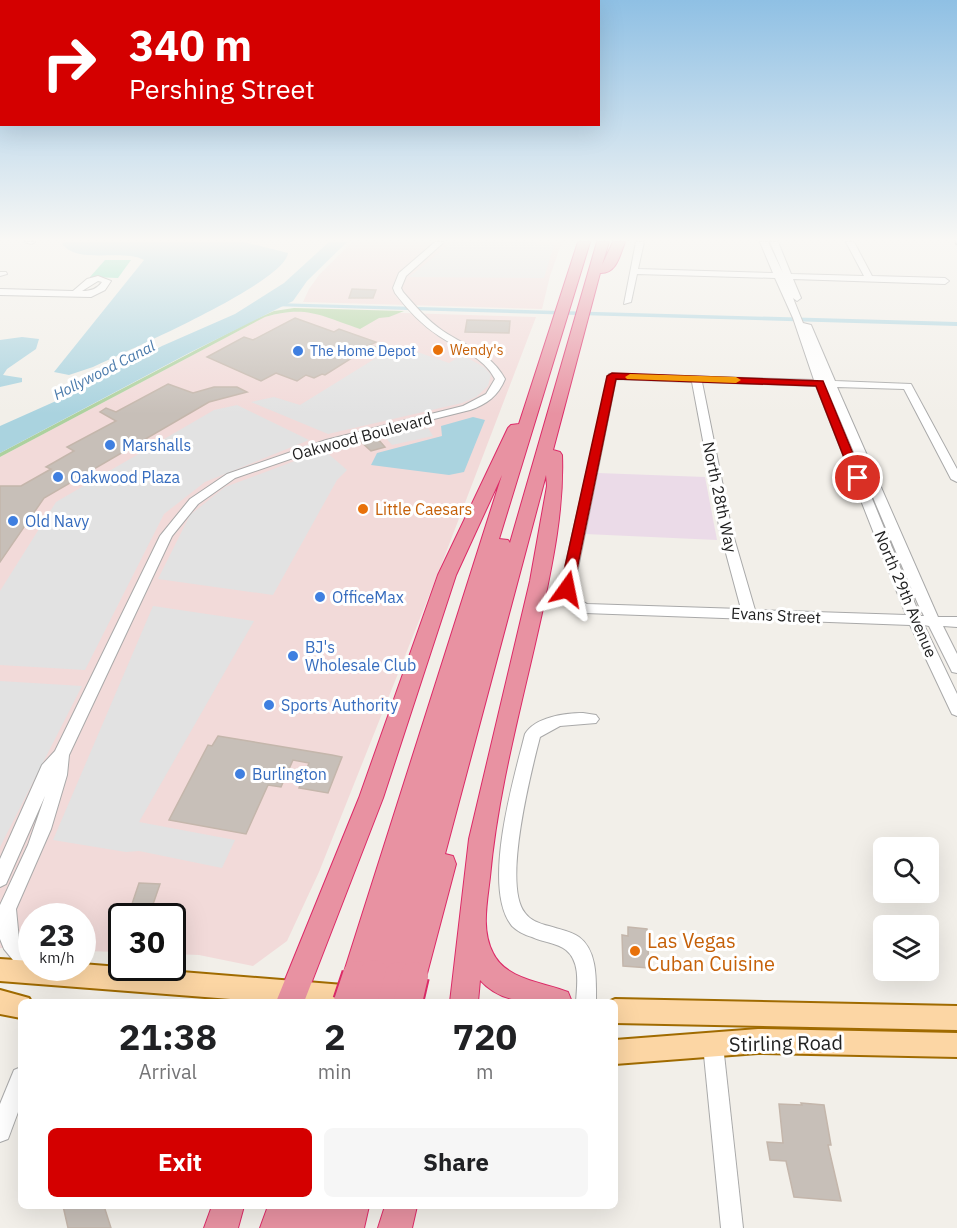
<!DOCTYPE html>
<style>
body{margin:0;font-family:"IBM Plex Sans",sans-serif;background:#f6f6f6;color:#202124;height:100vh;display:flex;flex-direction:column;font-size:22px;white-space:nowrap}
*{box-sizing:border-box;margin:0}
p{font-size:20px;color:#757577}
.icon{flex:none;width:33px;height:33px;fill:none;stroke:currentColor;stroke-width:2;stroke-linecap:round;stroke-linejoin:round}
.map{position:relative;flex:1;overflow:hidden}
.details{position:absolute;left:18px;top:999px;width:600px;height:210px;display:flex;flex-direction:column;background:#fff;border-radius:9px;box-shadow:0 6px 24px #0002}
.details>*{flex:none}
.banner{position:absolute;left:0px;top:0px;width:600px;height:126px;box-shadow:0 6px 24px #0002;background:#d40000;color:#fff;overflow:hidden}
.fabs{position:absolute;left:873px;top:837px;display:grid;gap:12px}
.fabs a{display:grid;place-items:center;width:66px;height:66px;border-radius:9px;background:#fff;box-shadow:0 6px 24px #0002;font-size:30px}
.speed{position:absolute;left:18px;top:903px;display:flex;gap:12px;font-size:30px;font-weight:700;text-align:center}
.speed>*{display:grid;place-content:center;width:78px;height:78px;border-radius:50%;background:#fff;box-shadow:0 6px 24px #0002;line-height:1}
.speed small{font-size:15px;font-weight:400}
.speed .limit{border:3px solid #111;border-radius:9px;background:#fff;color:#111}
.pin{position:absolute;display:grid;place-items:center;width:51px;height:51px;color:#fff;margin:-26px;border:3px solid #fff;border-radius:50%;box-shadow:0 2px 6px #0007}
.me{position:absolute;width:66px;margin:-33px;rotate:12deg;stroke-linejoin:round;filter:drop-shadow(0 0 4px #0008)}
.turn{display:flex;align-items:center;gap:21px;height:126px;padding:0 30px;font-size:27px}
.turn .icon{width:78px;height:78px;stroke-width:2.5}
.turn b{display:block;font-size:42px;line-height:51px}
.eta{display:flex;justify-content:space-evenly;align-items:center;height:102px;text-align:center}
.eta b{font-size:36px;font-weight:800;line-height:42px}
.action{display:flex;gap:12px;margin-top:auto;padding:12px 30px}
.action a{flex:1;height:69px;border-radius:9px;background:#d40000;color:#fff;font-size:24px;font-weight:800;line-height:69px;text-align:center}
.action a+a{background:#f6f6f6;color:#202124}
.map>svg:first-child{display:block}
.commercial{fill:#f2dad9}
.industrial{fill:#ebdbe8}
.forest{fill:#add19e}
.pitch{fill:#88e0be}
.parking{fill:#e2e2e2}
.water{fill:#aad3df}
.lines{fill:none;stroke-linecap:round;stroke-linejoin:round}
.canal{fill:#aad3df;fill-rule:evenodd}
.building{fill:#c7bfb8;stroke:#c4b6ab;stroke-width:1.5}
.minor-casing{stroke:#a9a9a9;stroke-width:2}
.major-casing{stroke:#a06b00;stroke-width:4}
.highway-casing{stroke:#dc2a67;stroke-width:2}
.minor{fill:#fff;fill-rule:evenodd}
.major{fill:#fcd6a4;fill-rule:evenodd}
.highway{fill:#e892a2;fill-rule:evenodd}
.rail{stroke:#707070;stroke-width:2;stroke-dasharray:8 8;stroke-linecap:butt}
.highway-bridge-casing{stroke:#dc2a67;stroke-width:32;stroke-linecap:butt}
.highway-bridge{stroke:#e892a2;stroke-width:28}
.route{fill:#d40000;stroke:#8a0000;stroke-width:1.5}
.slow{fill:#f59e0b}
.food-dot{fill:#e8710a;stroke:#fff;stroke-width:2}
.shop-dot{fill:#3f7fe0;stroke:#fff;stroke-width:2}
.labels{text-anchor:middle;dominant-baseline:central;stroke-width:6;stroke-linejoin:round;paint-order:stroke}
.far-food-label{font-size:14px;fill:#c56008;stroke:#fff;text-anchor:start}
.far-shop-label{font-size:14px;fill:#366cbe;stroke:#fff;text-anchor:start}
.far-water-label{font-size:15px;font-style:italic;fill:#4a7aab;stroke:#fff}
.street-label{font-size:16px;fill:#222;stroke:#fff}
.shop-label{font-size:16px;fill:#366cbe;stroke:#fff;text-anchor:start}
.food-label{font-size:16px;fill:#c56008;stroke:#fff;text-anchor:start}
.near-food-label{font-size:20px;fill:#c56008;stroke:#fff;text-anchor:start}
.near-street-label{font-size:20px;fill:#222;stroke:#fff}
</style>
<div class="map">
<svg width="957" height="1228" viewBox="0 0 957 1228">
<rect width="100%" height="100%" fill="#f2efe9"/>
<g class="commercial">
<polygon points="352,242 562,242 550,276 542,309 303,302 309,289 319,275"/>
<polygon points="305,310 536,317 442,563 319,872 287,941 253,966 199,955 173,954 172,916 122,916 121,952 83,951 82,916 32,916 31,949 0,948 0,457 265,317 281,313"/>
</g>
<polygon class="industrial" points="598,473 705,477 717,540 585,534"/>
<path class="forest" d="M294,308L404,311L389,317L379,318L360,329C321,316 307,305 265,317L0,457V453L251,321L274,311Z"/>
<polygon class="pitch" points="105,260 131,260 118,278 90,277"/>
<g class="parking">
<polygon points="452,242 527,242 554,245 544,278 409,277"/>
<polygon points="397,345 449,363 462,355 484,367 491,375 488,386 476,397 462,403 328,434 251,402 274,397 300,405"/>
<polygon points="237,405 309,440 205,482 164,514 85,670 0,665 0,591 56,502 214,410"/>
<polygon points="418,427 421,430 428,428 433,436 392,445 384,436"/>
<polygon points="324,450 347,470 337,480 273,595 158,579 190,515 225,487"/>
<polygon points="153,606 254,621 139,822 235,840 222,868 139,851 126,852 53,840"/>
<polygon points="0,681 82,686 0,847"/>
</g>
<g class="water">
<path d="M64,242H244L288,253C285,283 124,352 93,367L69,375L54,372L144,260C123,248 78,265 62,244Z"/>
<polygon points="329,242 347,242 307,281 293,301 189,353 0,453 0,426 65,397 162,346 235,314 284,283"/>
<polygon points="22,337 39,339 36,349 7,369 3,375 22,378 22,382 0,387 0,340"/>
<polygon points="473,417 485,420 464,472 449,475 371,465 377,453 442,436 441,426"/>
</g>
<g class="lines">
<polygon class="canal" points="273,303 957,322 957,326 271,306 270,305"/>
</g>
<g class="building">
<polygon points="352,289 376,290 373,298 349,298"/>
<polygon points="295,318 334,332 339,329 376,342 370,345 381,349 367,357 358,354 325,375 322,374 314,378 306,375 297,381 276,373 261,381 207,357 244,337 253,340"/>
<polygon points="467,320 510,321 509,333 465,332"/>
<polygon points="168,384 193,393 214,387 237,387 247,392 209,402 44,498 0,562 0,486 21,486 51,469 46,467 74,451 67,447 116,421 100,412 106,408 116,412"/>
<polygon points="377,438 385,447 371,451 361,442"/>
<polygon points="218,736 332,755 342,757 328,793 299,788 309,763 293,760 281,787 268,785 246,834 169,820 208,745 212,746"/>
<polygon points="139,883 160,884 149,916 128,916"/>
<polygon points="628,927 647,929 649,968 623,966 622,935 628,936"/>
<polygon points="801,1103 824,1105 831,1145 828,1145 841,1201 794,1197 786,1161 770,1160 767,1142 783,1143 779,1104 802,1105"/>
<polygon points="63,1206 104,1206 111,1228 68,1228"/>
</g>
<g class="lines">
<defs>
<g id="minor">
<polygon points="24,242 35,242 31,244"/>
<path d="M435,242H444L406,276L401,288L403,292C415,306 428,321 443,331C467,347 491,353 505,379C498,396 487,404 470,410L334,444L235,478L198,504L172,536L69,755L67,775L51,829L16,909L19,940L32,953V968H40L39,971L32,974L17,965L4,949L0,939V905L28,845L45,796L6,884L0,887V859L42,765L55,751L160,536L190,499L227,474L326,440L463,406L486,394L495,379C483,356 460,350 439,336C422,325 407,309 395,293L393,288L399,273Z"/>
<path d="M636,242H644L638,269L773,273L760,242H768L783,273L770,242H778L791,274L864,276L846,242H854L872,276L945,278L949,281L945,284L793,279L801,298L797,301L793,298L803,323L811,325L835,381L911,384L957,469V482L951,479L904,389L837,387L938,617H957V627L943,626L957,654V673L952,672L929,626L924,625L957,694V716L952,714L950,710L910,625L585,613L564,603L559,593L609,374L814,380L793,318L775,278L637,274L631,302L624,304ZM616,379L692,382L720,531L741,609L587,604L574,597L573,593ZM702,382L816,386L906,615L755,610L732,531ZM826,386L918,604L924,616H920Z"/>
<polygon points="0,272 6,272 7,274 0,276"/>
<path d="M98,276L111,281L105,290L91,297L0,295V289L73,291L87,279ZM98,281L102,282C97,289 91,291 82,291Z"/>
<path d="M583,713L596,715L599,719L596,723L560,726L540,737C531,772 502,885 525,913C530,920 540,924 549,926C558,929 571,931 579,937C598,951 596,981 596,1002H576C577,986 581,962 566,950C558,943 542,942 532,937C525,935 517,931 512,926C481,888 514,778 525,734C535,717 565,713 583,713Z"/>
<polygon points="713,1035 720,1038 723,1045 743,1228 721,1228 703,1045 706,1038"/>
<polygon points="21,1067 21,1104 8,1139 0,1142 0,1104 14,1070"/>
</g>
<g id="major">
<polygon points="0,959 32,961 32,968 82,968 82,964 356,986 364,990 368,998 366,1002 269,1002 0,981"/>
<polygon points="0,990 29,998 31,1002 21,1002 21,1018 0,1014"/>
<polygon points="615,999 957,1006 957,1030 615,1023 615,1002 608,1002"/>
<polygon points="758,1029 957,1033 957,1057 758,1053 615,1064 615,1040"/>
</g>
<g id="highway">
<path d="M578,242H590L499,539L508,540L510,543L597,242H609L602,265L613,242H625C620,254 617,274 600,273L553,450L560,452L562,455C564,508 553,561 542,613C523,700 498,788 490,877C487,903 481,930 493,953C506,980 543,982 568,992L572,1002C539,1002 504,1007 480,980L478,1002H450L469,839L530,581L547,486L546,475L445,854L453,856L456,864L424,985L414,989L406,986L399,989L389,985L386,978L384,983L374,987L367,984L357,988L347,984L343,975L502,475L456,575L383,798L304,1002H276L359,798L438,575L508,428L511,425L519,424Z"/>
<polygon points="212,1206 244,1206 238,1228 204,1228"/>
<polygon points="268,1206 369,1206 364,1228 260,1228"/>
<polygon points="385,1206 417,1206 412,1228 378,1228"/>
</g>
</defs>
<use href="#minor" class="minor-casing"/>
<use href="#major" class="major-casing"/>
<use href="#highway" class="highway-casing"/>
<use href="#minor" class="minor"/>
<use href="#major" class="major"/>
<use href="#highway" class="highway"/>
<polyline class="rail" points="955,242 957,245"/>
<defs>
<g id="highway-bridge">
<polyline points="348,1002 357,975"/>
<polyline points="366,1002 374,974"/>
<polyline points="392,1002 399,976"/>
<polyline points="408,1002 414,976"/>
</g>
</defs>
<use href="#highway-bridge" class="highway-bridge-casing"/>
<use href="#highway-bridge" class="highway-bridge"/>
</g>
<linearGradient id="sky" x2="0" y2="1"><stop stop-color="#8fc0e4"/><stop offset="0.58" stop-color="#f9f8f5"/><stop offset="1" stop-color="#f9f8f5" stop-opacity="0"/></linearGradient>
<rect width="957" height="414" fill="url(#sky)"/>
<polygon class="route" points="612,373 823,381 863,478 858,482 852,478 816,386 616,379 573,589 567,593 562,592 560,589 607,376"/>
<polygon class="slow" points="630,374 736,377 741,380 736,383 627,379 625,377"/>
<g class="food-dot">
<circle cx="438" cy="350" r="6"/>
<circle cx="363" cy="509" r="6"/>
<circle cx="635" cy="951" r="6"/>
</g>
<g class="shop-dot">
<circle cx="298" cy="351" r="6"/>
<circle cx="110" cy="445" r="6"/>
<circle cx="58" cy="477" r="6"/>
<circle cx="13" cy="521" r="6"/>
<circle cx="320" cy="597" r="6"/>
<circle cx="293" cy="656" r="6"/>
<circle cx="269" cy="705" r="6"/>
<circle cx="240" cy="774" r="6"/>
</g>
<g class="labels">
<g class="far-food-label">
<text x="450" y="350">Wendy's</text>
</g>
<g class="far-shop-label">
<text x="310" y="351">The Home Depot</text>
</g>
<g class="far-water-label">
<text transform="translate(104 370) rotate(-27)">Hollywood Canal</text>
</g>
<g class="street-label">
<text transform="translate(362 436) rotate(-15)">Oakwood Boulevard</text>
<text transform="translate(720 497) rotate(78)">North 28th Way</text>
<text transform="translate(906 594) rotate(67)">North 29th Avenue</text>
<text transform="translate(776 615) rotate(3)">Evans Street</text>
</g>
<g class="shop-label">
<text x="122" y="445">Marshalls</text>
<text x="70" y="477">Oakwood Plaza</text>
<text x="25" y="521">Old Navy</text>
<text x="332" y="597">OfficeMax</text>
<text x="305" y="647">BJ's<tspan x="305" dy="18">Wholesale Club</tspan></text>
<text x="281" y="705">Sports Authority</text>
<text x="252" y="774">Burlington</text>
</g>
<g class="food-label">
<text x="375" y="509">Little Caesars</text>
</g>
<g class="near-food-label">
<text x="647" y="940">Las Vegas<tspan x="647" dy="23">Cuban Cuisine</tspan></text>
</g>
<g class="near-street-label">
<text transform="translate(786 1043) rotate(-1)">Stirling Road</text>
</g>
</g>
</svg>
<div class="fabs">
<a><svg class="icon" aria-label="search" viewBox="0 0 24 24"><circle cx="10" cy="10" r="6"/><path d="M15 15l6 6"/></svg></a>
<a><svg class="icon" aria-label="layers" viewBox="0 0 24 24"><path d="M12 4l9 5-9 5-9-5zM3 14l9 5 9-5"/></svg></a>
</div>
<div class="speed"><div>23<small>km/h</small></div><div class="limit">30</div></div>
<div class="pin" style="left:858px;top:478px;background:#d93025"><svg class="icon" aria-label="arrive" viewBox="0 0 24 24"><path d="M6 21V4h12l-3 4 3 4H6"/></svg></div>
<svg class="me" style="left:567px;top:589px" viewBox="-20 -20 40 40"><path d="M0-17L14 15 0 8-14 15z" fill="#d40000" stroke="#fff" stroke-width="4"/></svg>
<div class="banner">
<div class="turn"><svg class="icon" aria-label="right" viewBox="0 0 24 24"><path d="M7 20v-9h11M14 6l5 5-5 5"/></svg><div><b>340 m</b>Pershing Street</div></div>
</div>
<section class="details">
<div class="eta">
<div><b>21:38</b><p>Arrival</p></div>
<div><b>2</b><p>min</p></div>
<div><b>720</b><p>m</p></div>
</div>
<div class="action"><a>Exit</a><a>Share</a></div>
</section>
</div>
